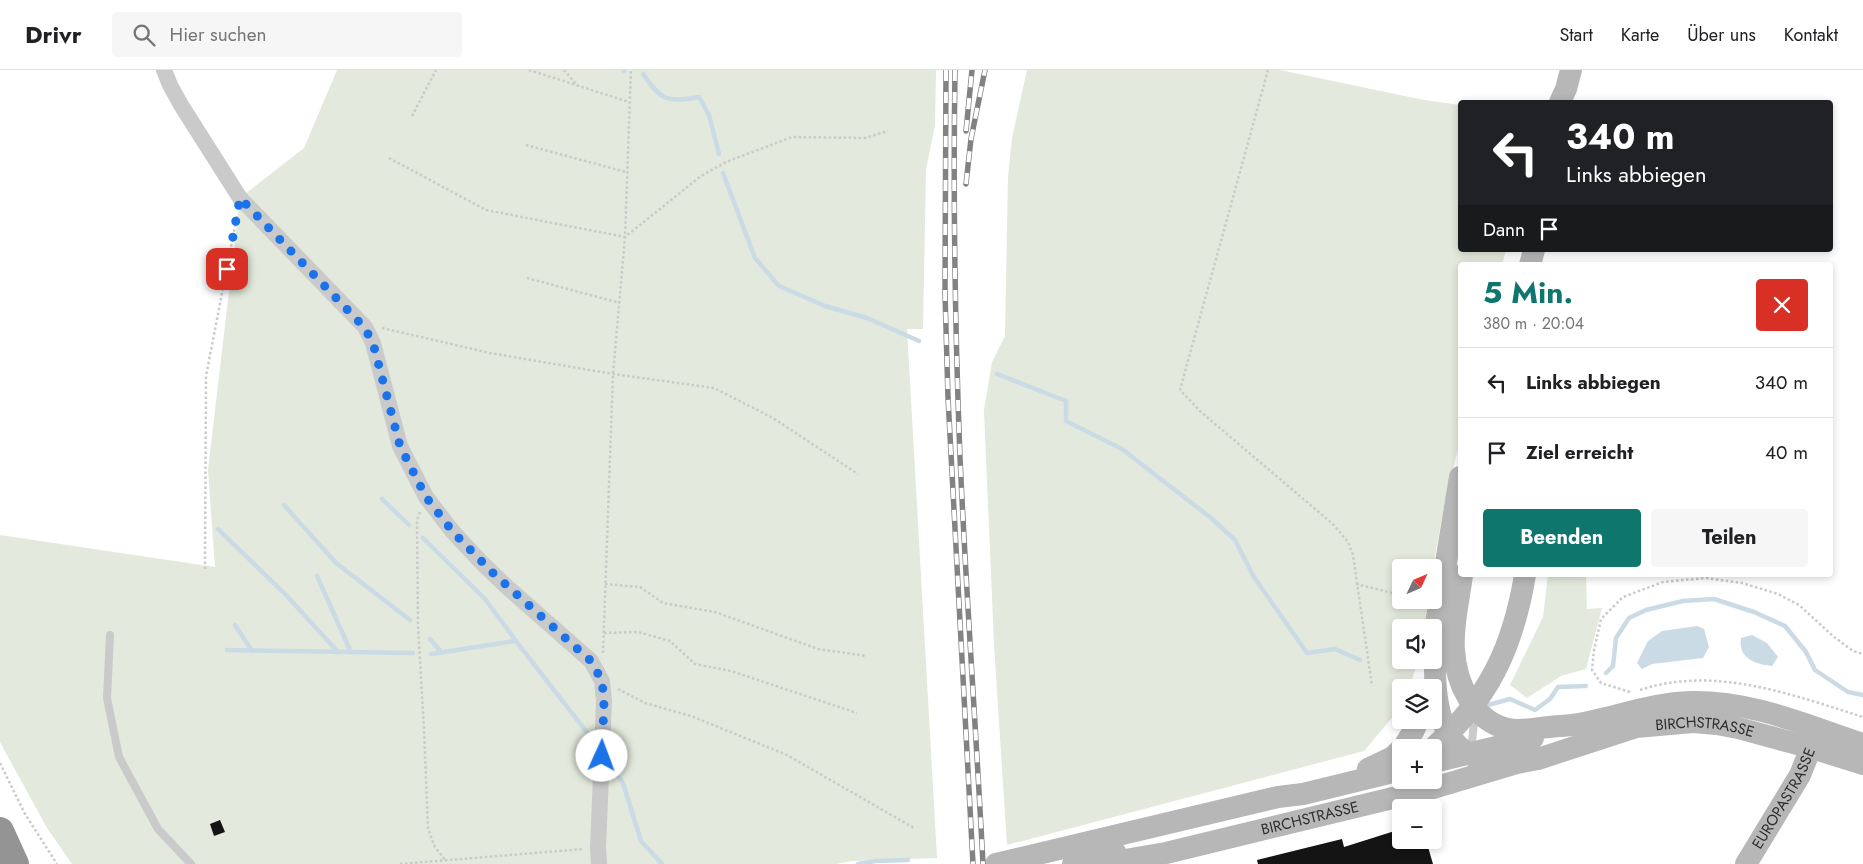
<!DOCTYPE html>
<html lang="de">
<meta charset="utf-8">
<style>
body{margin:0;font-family:Jost,sans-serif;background:#f6f6f6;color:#202124;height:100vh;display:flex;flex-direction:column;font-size:19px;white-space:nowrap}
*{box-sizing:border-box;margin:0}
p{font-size:16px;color:#757577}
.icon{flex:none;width:28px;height:28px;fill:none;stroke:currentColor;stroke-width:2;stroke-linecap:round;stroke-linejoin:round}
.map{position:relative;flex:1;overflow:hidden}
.panel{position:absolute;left:1458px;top:192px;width:375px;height:315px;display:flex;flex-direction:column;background:#fff;border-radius:5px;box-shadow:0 2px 8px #0003}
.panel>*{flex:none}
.banner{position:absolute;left:1458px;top:30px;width:375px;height:152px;border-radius:5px;box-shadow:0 2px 8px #0003;background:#202124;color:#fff;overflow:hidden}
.needle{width:32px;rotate:46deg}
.buttons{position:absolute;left:1392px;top:489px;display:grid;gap:10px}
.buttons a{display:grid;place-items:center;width:50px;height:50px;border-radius:5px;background:#fff;box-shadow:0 2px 8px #0003;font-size:25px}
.pin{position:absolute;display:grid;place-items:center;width:42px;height:42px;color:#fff;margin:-21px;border-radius:10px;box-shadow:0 2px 8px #0006}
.me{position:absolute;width:55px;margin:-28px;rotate:2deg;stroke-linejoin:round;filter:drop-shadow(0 0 4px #0008)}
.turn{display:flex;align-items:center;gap:18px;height:105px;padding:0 25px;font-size:22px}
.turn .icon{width:65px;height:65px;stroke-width:2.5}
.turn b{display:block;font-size:35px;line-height:42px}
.then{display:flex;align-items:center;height:48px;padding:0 25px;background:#0003;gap:10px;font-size:19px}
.round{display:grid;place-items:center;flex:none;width:52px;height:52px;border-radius:5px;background:#f6f6f6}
.headline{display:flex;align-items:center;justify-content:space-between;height:85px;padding:0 25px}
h1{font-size:30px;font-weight:700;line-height:38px;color:#0f766e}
.primary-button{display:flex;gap:10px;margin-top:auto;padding:10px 25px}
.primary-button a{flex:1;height:58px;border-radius:5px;background:#0f766e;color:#fff;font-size:20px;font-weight:700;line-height:58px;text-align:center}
.primary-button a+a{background:#f6f6f6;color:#202124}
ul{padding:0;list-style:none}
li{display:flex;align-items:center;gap:15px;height:70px;padding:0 25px;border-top:1px solid #e0e0e0}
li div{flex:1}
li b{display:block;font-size:19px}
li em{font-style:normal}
header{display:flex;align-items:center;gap:30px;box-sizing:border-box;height:70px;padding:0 25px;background:#fff;border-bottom:1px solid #e0e0e0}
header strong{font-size:24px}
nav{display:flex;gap:28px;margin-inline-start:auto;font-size:18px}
.search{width:350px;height:45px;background:#f6f6f6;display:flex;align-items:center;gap:12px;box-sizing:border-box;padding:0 18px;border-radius:5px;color:#757577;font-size:19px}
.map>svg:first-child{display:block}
.green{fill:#e3e9dc}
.water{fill:#cadbe6}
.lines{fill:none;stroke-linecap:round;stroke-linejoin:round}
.stream{stroke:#cadbe6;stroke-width:4.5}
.building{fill:#141414}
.path{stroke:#cacaca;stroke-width:2.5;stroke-dasharray:2.5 2.5;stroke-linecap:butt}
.lane{stroke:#cacaca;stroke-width:8}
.street{stroke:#cacaca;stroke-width:16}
.secondary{stroke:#b7b7b7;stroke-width:22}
.highway{stroke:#949494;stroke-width:28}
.rail-casing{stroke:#828282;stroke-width:5.5}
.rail{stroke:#fff;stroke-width:4;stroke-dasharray:11;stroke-linecap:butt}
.secondary-bridge{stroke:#b7b7b7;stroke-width:22}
.route{stroke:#1a73e8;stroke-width:9;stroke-dasharray:0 16.2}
.labels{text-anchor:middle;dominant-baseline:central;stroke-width:5;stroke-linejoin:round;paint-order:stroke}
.street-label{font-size:15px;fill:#2d2d2d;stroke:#fff}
</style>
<header>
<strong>Drivr</strong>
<div class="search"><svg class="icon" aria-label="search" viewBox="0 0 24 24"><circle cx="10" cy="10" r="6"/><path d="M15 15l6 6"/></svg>Hier suchen</div>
<nav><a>Start</a><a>Karte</a><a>Über uns</a><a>Kontakt</a></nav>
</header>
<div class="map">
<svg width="1863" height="794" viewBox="0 0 1863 794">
<rect width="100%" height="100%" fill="#fff"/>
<g class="green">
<polygon points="337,0 936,0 935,56 926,99 923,259 907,259 937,788 852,791 836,794 72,794 47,758 0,672 0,465 215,497 208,400 240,128 304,78"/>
<polygon points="1027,0 1280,0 1424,30 1460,35 1460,180 1506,180 1502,195 1460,195 1460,370 1443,441 1433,497 1401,498 1401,530 1428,530 1424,557 1401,558 1401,590 1418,590 1410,617 1401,618 1401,637 1364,681 1007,775 994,574 984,340 992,292 1005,266 1008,107 1012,68"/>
<polygon points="1548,505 1586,505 1587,539 1602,538 1586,599 1561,606 1527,628 1510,615 1543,547"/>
</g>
<g class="water">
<polygon points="1697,556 1704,559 1709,577 1703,588 1652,594 1642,599 1637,593 1648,571 1662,561"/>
<path d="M1752,565L1767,573L1778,587L1772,596C1754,594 1738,588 1741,568Z"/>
</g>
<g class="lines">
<g class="stream">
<polyline points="624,0 624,1"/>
<path d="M643,4C662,32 668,32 699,27L709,45L719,84"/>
<polyline points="723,103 755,188 779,216 825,236 867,248 919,271"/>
<polyline points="997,304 1066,331 1066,351 1122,379 1211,448 1235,470 1254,507 1307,583 1335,579 1360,590"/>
<polyline points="382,429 409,455"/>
<polyline points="284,435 336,493 410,550"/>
<polyline points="218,459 287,526 338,582"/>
<polyline points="423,468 485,529 519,575 589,665"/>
<polyline points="317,506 351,582"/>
<polyline points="235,555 252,581"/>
<polyline points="430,569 441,582"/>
<polyline points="227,580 413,583"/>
<polyline points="431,584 515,571"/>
<polyline points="1606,603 1613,596 1616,568 1629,548 1646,540 1683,531 1714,529 1754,542 1785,556 1806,582 1815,600 1848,622 1863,625"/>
<polyline points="1488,635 1510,629 1535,640 1550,629 1558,617 1586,616"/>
<polyline points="611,697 623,713 641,771 662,794"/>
<polyline points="858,794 876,791 908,790"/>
</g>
</g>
<g class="building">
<polygon points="220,750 225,762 214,766 210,754"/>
<polygon points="1401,759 1401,770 1426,770 1433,794 1258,794 1257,790 1342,769 1344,777"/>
</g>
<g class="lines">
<g class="path">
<polyline points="529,0 629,32"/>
<polyline points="564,0 577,15"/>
<polyline points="1268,0 1180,320 1201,342 1334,455 1348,472 1353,485 1372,616"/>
<polyline points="412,46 436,0"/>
<polyline points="526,75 626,102"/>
<polyline points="389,88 486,140 625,167 701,106 726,92 792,67 865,68 888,61"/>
<polyline points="527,208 620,233"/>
<polyline points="382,258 490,283 613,304 714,318 773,348 858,404"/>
<polyline points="420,442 417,450 418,556 424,659 428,759 435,777 445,790"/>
<polyline points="205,499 206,306 237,146"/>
<polyline points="605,514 640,517 663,533 715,542 818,579 867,586"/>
<polyline points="1356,514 1401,525"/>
<polyline points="604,563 638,562 670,571 695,594 731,601 857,643"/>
<polyline points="603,583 613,304 625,167 631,0"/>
<polyline points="618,619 645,633 691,646 787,685 914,758"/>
<path d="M1640,620C1714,595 1793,625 1863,647"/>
<polyline points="1630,622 1601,613 1592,600 1594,580 1601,549 1623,527 1663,512 1706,508 1742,513 1778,524 1799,535 1834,567 1853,581 1863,584"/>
<polyline points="0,693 25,744 57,794"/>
<polyline points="400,794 584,779"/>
</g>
<g class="lane">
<polyline points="110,565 107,628 119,687 158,759 191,794"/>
<polyline points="1468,680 1472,671 1475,645"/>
</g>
<polyline class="street" points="164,0 170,15 181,35 240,128 365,257 373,273 400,376 426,427 453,462 482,493 506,516 591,591 602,611 604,631 598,778 599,794"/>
<g class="secondary">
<polyline points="1560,32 1566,19 1571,0"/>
<polyline points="1530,195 1534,180"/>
<path d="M1462,505C1459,530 1452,555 1454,580C1456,613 1473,651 1508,659C1521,662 1536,658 1549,657C1557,656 1564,656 1572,655C1612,649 1650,633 1691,632C1753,631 1805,655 1863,674"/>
<polyline points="1434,565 1460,407"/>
<path d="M1434,566C1435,577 1434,587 1435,597C1435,649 1447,691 1506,693"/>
<polyline points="1403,678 1414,660 1418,650"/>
<polyline points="1434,692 1533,668"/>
<polyline points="1368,699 1393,687 1401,679"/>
<polyline points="996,794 1278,727 1303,724 1401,700"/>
<polyline points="1073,794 1115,782"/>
<path id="s1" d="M1101,794L1166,783L1430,719L1517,693L1538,689L1636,657L1693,652L1717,654L1738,658L1812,678L1863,694"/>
<path id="s2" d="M1746,794L1800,705L1816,665"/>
</g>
<polyline class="highway" points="0,761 15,794"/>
<defs>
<g id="rail">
<polyline points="946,0 945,223 948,328 973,794"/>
<path d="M955,0C953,129 955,258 960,387C966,523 976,658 983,794"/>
<polyline points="966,61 972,0"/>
<polyline points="966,114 971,69 985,0"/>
</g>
</defs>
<use href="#rail" class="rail-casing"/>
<use href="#rail" class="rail"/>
<path class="secondary-bridge" d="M1433,678C1489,629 1513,577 1525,505"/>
</g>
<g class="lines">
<polyline class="route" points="227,199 240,128 364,257 373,273 400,376 426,427 453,462 494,504 591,591 602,611 604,631 602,686"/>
</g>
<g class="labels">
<g class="street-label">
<text stroke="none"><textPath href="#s1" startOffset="622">BIRCHSTRASSE</textPath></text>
<text stroke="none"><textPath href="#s2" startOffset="76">EUROPASTRASSE</textPath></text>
<text stroke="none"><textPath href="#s1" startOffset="214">BIRCHSTRASSE</textPath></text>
</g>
</g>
</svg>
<div class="buttons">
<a><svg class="needle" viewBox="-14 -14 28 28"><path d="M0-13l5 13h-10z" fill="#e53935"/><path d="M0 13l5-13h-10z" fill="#757577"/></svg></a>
<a><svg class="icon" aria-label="sound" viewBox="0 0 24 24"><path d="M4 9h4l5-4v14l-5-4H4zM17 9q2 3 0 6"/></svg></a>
<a><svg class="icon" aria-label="layers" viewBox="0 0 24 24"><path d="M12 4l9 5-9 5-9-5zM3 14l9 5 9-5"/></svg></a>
<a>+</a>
<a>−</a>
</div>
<div class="pin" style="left:227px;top:199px;background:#d93025"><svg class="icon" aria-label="arrive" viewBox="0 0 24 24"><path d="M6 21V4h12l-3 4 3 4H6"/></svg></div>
<svg class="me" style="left:602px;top:686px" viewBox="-20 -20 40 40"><circle r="19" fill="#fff"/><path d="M0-13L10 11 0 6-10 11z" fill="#1a73e8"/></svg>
<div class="banner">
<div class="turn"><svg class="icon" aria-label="left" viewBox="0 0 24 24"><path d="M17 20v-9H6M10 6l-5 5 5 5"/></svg><div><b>340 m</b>Links abbiegen</div></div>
<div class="then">Dann<svg class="icon" aria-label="arrive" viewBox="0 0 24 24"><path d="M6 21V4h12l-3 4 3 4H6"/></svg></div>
</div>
<section class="panel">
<div class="headline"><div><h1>5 Min.</h1><p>380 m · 20:04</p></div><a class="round" style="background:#d93025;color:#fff"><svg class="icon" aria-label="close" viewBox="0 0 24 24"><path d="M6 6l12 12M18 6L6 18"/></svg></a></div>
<ul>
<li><svg class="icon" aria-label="left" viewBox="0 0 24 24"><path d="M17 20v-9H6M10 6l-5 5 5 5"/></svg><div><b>Links abbiegen</b></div><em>340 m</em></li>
<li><svg class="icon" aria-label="arrive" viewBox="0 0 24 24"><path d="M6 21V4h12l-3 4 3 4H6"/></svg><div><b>Ziel erreicht</b></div><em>40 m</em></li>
</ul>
<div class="primary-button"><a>Beenden</a><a>Teilen</a></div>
</section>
</div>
